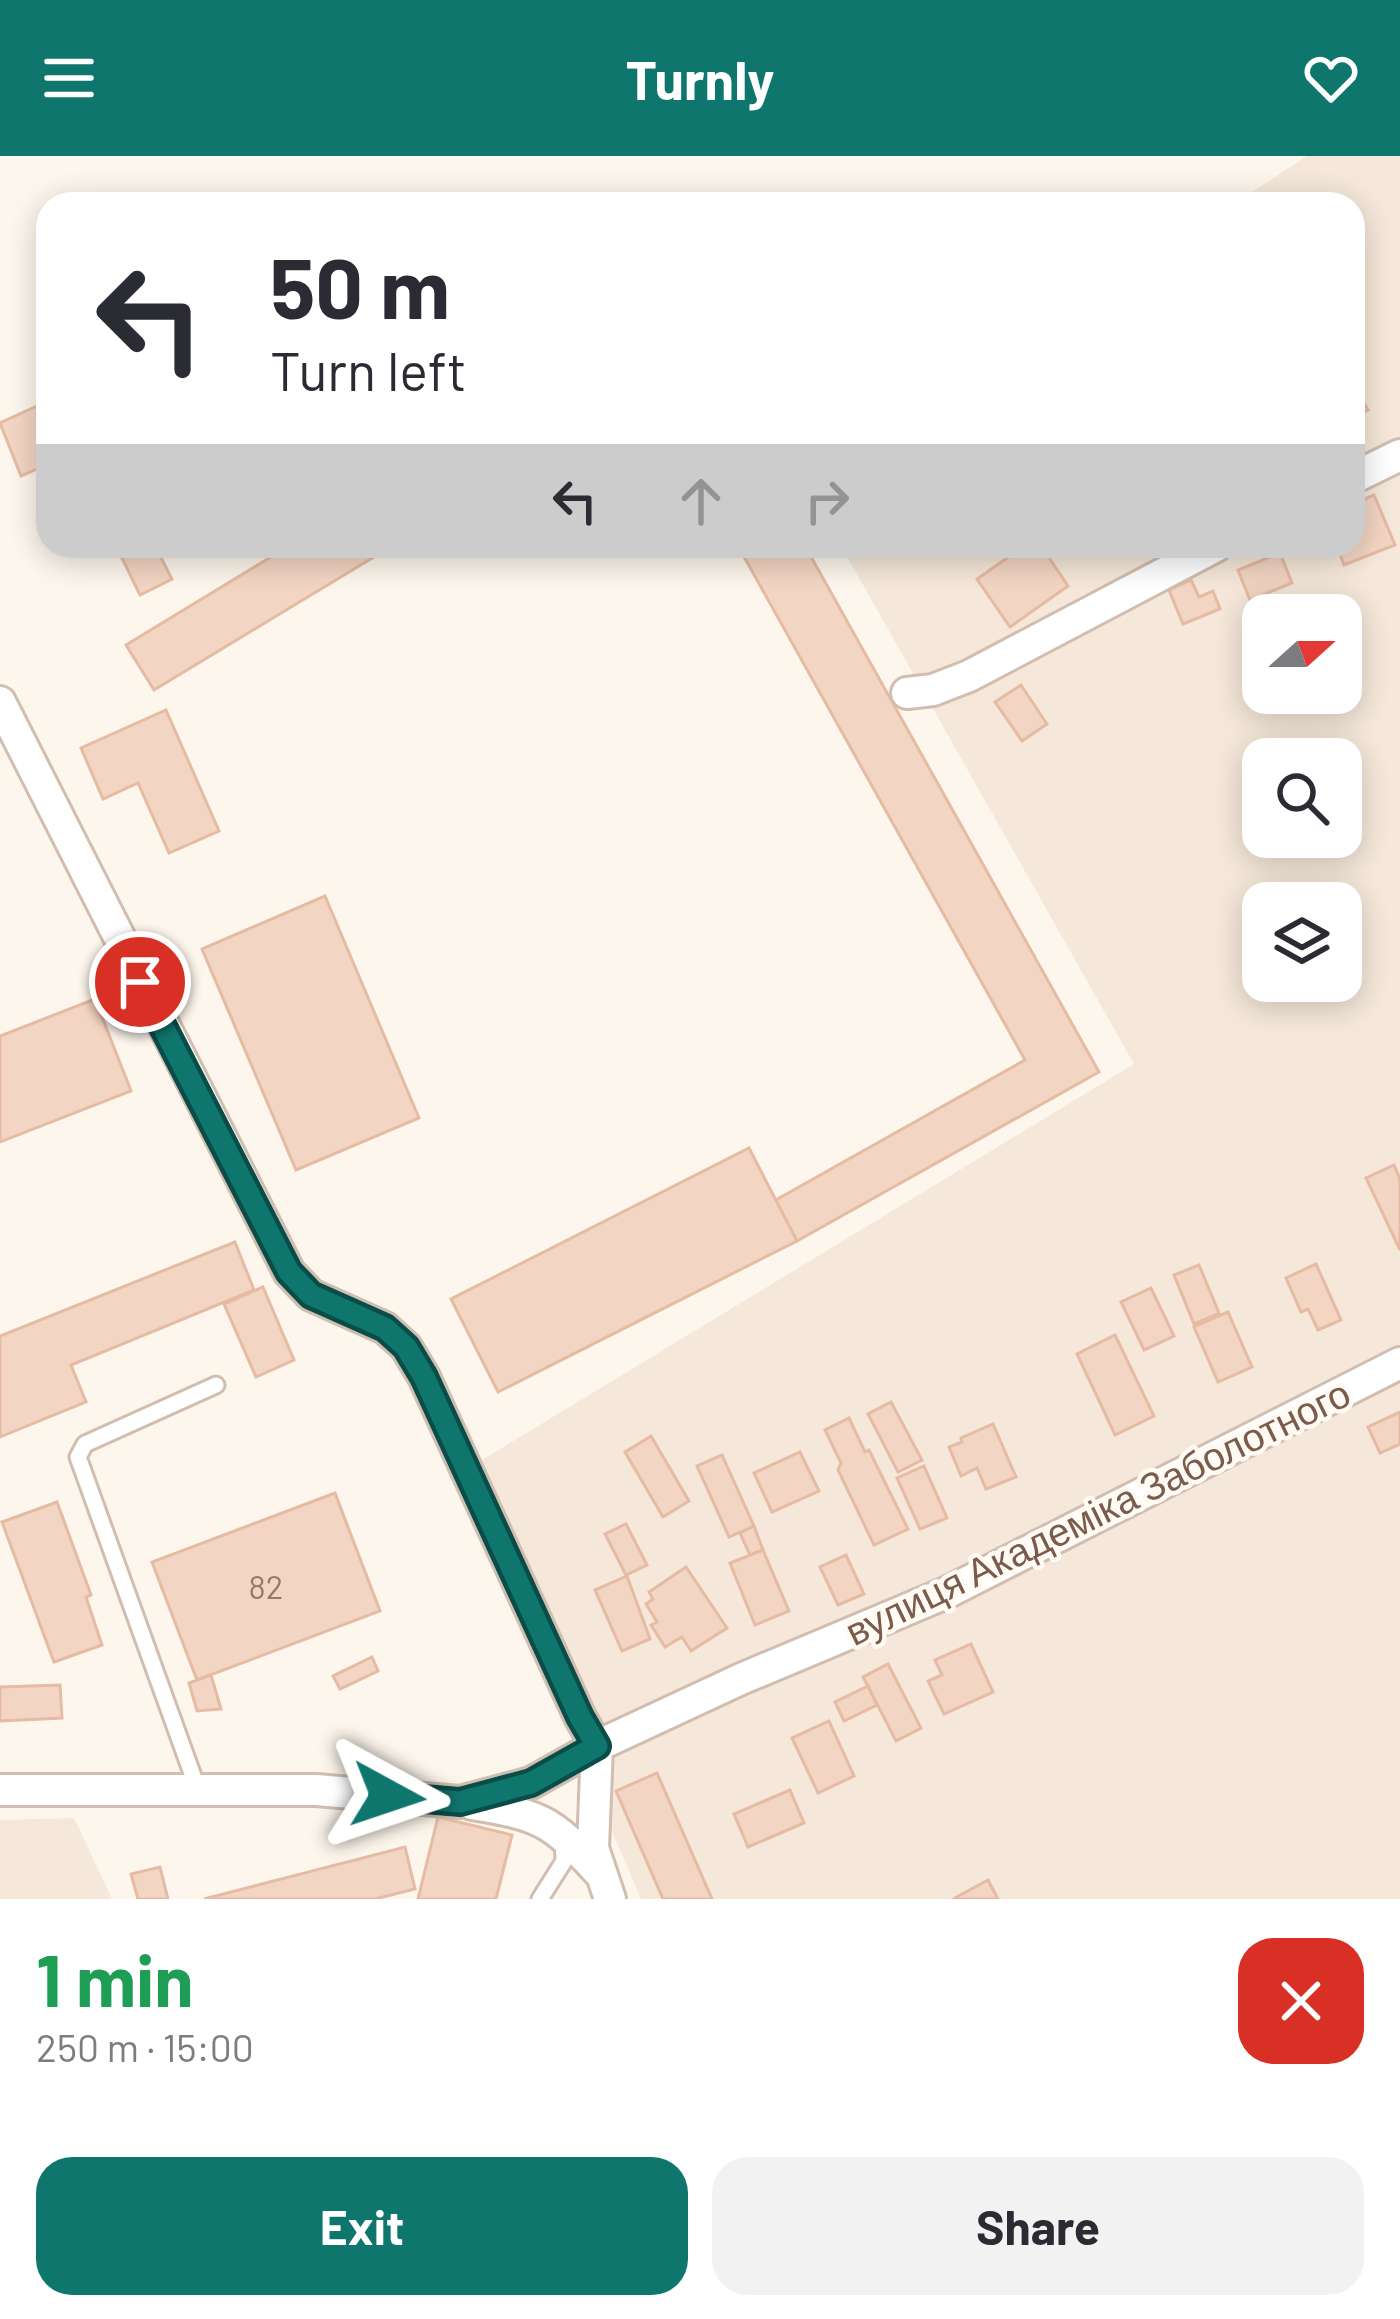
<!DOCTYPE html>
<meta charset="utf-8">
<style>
body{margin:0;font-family:Barlow,sans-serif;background:#f2f2f3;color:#2b2b33;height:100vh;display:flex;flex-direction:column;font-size:45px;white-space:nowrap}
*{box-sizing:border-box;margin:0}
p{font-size:39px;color:#7c7c81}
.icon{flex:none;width:66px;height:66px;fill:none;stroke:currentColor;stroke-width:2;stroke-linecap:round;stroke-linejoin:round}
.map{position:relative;height:1743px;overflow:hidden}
.details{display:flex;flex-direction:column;background:#fff;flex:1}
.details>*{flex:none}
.guide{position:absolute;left:36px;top:36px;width:1329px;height:366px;border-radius:36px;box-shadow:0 6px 30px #0003;background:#fff;color:#2b2b33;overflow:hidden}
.needle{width:78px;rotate:69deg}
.buttons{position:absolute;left:1242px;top:438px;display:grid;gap:24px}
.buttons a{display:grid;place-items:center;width:120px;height:120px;border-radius:24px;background:#fff;box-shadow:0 6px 30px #0003;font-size:60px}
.pin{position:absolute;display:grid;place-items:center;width:102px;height:102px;color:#fff;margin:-51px;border:6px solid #fff;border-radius:50%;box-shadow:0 3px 12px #0007}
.me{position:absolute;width:132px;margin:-66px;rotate:95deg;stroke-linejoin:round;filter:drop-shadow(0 0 9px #0008)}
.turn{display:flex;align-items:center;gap:42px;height:252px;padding:0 36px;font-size:54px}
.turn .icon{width:156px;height:156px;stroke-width:2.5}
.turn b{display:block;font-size:84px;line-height:102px}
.lanes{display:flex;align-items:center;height:114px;padding:0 36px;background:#0003;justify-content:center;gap:60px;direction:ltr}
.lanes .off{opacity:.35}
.round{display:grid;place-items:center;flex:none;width:126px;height:126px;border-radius:36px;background:#f2f2f3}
.summary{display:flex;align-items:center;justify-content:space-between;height:204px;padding:0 36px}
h1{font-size:72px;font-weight:700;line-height:90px;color:#1e9e55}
.action{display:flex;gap:24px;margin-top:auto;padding:24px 36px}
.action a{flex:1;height:138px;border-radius:36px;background:#0f766e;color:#fff;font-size:48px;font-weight:700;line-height:138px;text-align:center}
.action a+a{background:#f2f2f3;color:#2b2b33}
header{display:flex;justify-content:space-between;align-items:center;height:156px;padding:0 36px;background:#0f766e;color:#fff;font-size:54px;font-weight:700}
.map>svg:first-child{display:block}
.residential{fill:#f5e8da;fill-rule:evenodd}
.building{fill:#f3d5c3;stroke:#e6bba3;stroke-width:3}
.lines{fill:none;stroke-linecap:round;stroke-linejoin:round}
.service-casing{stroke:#d1beb0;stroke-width:21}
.minor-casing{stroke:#d1beb0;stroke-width:36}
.service{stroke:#fff;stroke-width:15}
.minor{stroke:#fff;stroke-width:30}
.route-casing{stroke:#0a4d48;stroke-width:30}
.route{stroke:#0f766e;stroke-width:21}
.labels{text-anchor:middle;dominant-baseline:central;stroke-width:9;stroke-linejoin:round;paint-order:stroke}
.number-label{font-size:33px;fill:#987a6a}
.street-label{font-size:39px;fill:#7a5c4d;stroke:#fffaf3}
</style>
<header><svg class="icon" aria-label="menu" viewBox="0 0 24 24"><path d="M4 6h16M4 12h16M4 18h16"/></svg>Turnly<svg class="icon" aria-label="heart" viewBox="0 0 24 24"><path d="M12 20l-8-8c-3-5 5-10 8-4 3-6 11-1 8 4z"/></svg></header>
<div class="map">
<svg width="1400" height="1743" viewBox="0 0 1400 1743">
<rect width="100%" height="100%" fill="#fdf6ec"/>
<g class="residential">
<path d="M1307,0H1400V1743H641L459,1318L1134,908L841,390H1353V48H1234ZM1263,459H1341V537H1263ZM1263,603H1341V681H1263ZM1263,747H1341V825H1263Z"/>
<polygon points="74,1662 112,1743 0,1743 0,1664"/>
</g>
<g class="building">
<polygon points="1353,227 1368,254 1353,262"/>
<polygon points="48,245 48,308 21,320 0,267"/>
<polygon points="1374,339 1395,389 1344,409 1337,390 1353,390 1353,348"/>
<polygon points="131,390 155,390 172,423 140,439 119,396"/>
<polygon points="289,390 392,390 154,534 126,489"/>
<polygon points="738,390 805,390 1099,916 797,1085 774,1045 1025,904"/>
<polygon points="1024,390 1041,390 1068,430 1010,471 977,423"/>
<polygon points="1280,397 1292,427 1250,444 1238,414"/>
<polygon points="1191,424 1199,441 1213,435 1220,453 1183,468 1169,434"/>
<polygon points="1021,529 1047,568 1022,585 995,546"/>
<polygon points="166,554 219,675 169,697 138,627 103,643 81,592"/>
<polygon points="325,740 419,962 296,1014 202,793"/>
<polygon points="95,843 131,935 0,986 0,880"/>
<polygon points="749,992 797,1085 498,1236 451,1143"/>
<polygon points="1394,1009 1400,1023 1400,1094 1366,1022"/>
<polygon points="235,1086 254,1134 71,1209 86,1246 0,1281 0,1180"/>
<polygon points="1316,1108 1341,1164 1318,1174 1308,1153 1301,1156 1286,1122"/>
<polygon points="1199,1109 1219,1157 1194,1168 1174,1119"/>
<polygon points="263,1131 294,1204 256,1221 224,1148"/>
<polygon points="1151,1132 1174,1180 1144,1194 1121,1146"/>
<polygon points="1228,1156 1252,1211 1218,1226 1194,1171"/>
<polygon points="1115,1179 1154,1260 1115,1279 1077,1198"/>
<polygon points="891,1246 922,1304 898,1316 868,1258"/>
<polygon points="1400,1256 1400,1288 1380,1297 1368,1271"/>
<polygon points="849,1262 865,1296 869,1294 908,1373 874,1389 838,1314 841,1307 825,1274"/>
<polygon points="993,1268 1016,1321 986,1333 977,1312 961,1320 949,1291 962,1286 961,1282"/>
<polygon points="651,1280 689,1345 663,1361 625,1296"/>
<polygon points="800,1296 819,1335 772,1356 754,1317"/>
<polygon points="722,1299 754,1370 729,1381 697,1310"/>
<polygon points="924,1310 947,1362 920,1373 897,1322"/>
<polygon points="335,1337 380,1455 197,1524 152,1406"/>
<polygon points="57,1346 91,1439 86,1441 102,1489 54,1506 2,1366"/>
<polygon points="626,1368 647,1409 626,1419 605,1378"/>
<polygon points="754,1370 763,1394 750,1399 740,1377"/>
<polygon points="763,1394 789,1455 755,1469 730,1407"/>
<polygon points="846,1399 864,1438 838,1449 820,1411"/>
<polygon points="686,1411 727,1472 691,1495 682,1481 665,1491 651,1469 657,1466 646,1448 653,1443 649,1436"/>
<polygon points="627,1420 650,1483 622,1495 595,1434"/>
<polygon points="971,1488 993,1536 944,1558 928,1525 942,1519 935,1504"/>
<polygon points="372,1501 378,1515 340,1533 333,1520"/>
<polygon points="888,1508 921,1572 896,1585 863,1521"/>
<polygon points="211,1519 221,1553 197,1555 189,1527"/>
<polygon points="60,1529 62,1562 0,1565 0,1531"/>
<polygon points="868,1530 877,1549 844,1565 835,1546"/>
<polygon points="829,1565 854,1620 818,1637 792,1582"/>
<polygon points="657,1617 712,1743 663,1743 616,1635"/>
<polygon points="790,1634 804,1667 748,1691 734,1658"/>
<polygon points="438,1661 512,1679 496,1743 418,1743"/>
<polygon points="405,1691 415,1733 375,1743 204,1743"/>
<polygon points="160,1711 168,1743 138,1743 131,1718"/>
<polygon points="988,1724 998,1743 953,1743"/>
</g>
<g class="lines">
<defs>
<g id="service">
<polyline points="198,1634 78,1301 85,1288 216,1229"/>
<polyline points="540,1743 564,1705 563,1681"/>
</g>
<g id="minor">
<polyline points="1353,322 1400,299"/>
<polyline points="907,537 933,534 969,520 1216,390"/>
<polyline points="0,546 289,1116 311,1139 385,1172 406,1191 424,1221 580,1561 597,1590"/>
<polyline points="597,1590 593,1692 610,1743"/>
<polyline points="0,1634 316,1634 460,1646 531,1627 597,1590 741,1523 946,1437 1400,1207"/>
<path d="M472,1648C540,1659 551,1664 598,1715"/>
</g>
</defs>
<use href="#service" class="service-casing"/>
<use href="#minor" class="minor-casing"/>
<use href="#service" class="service"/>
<use href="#minor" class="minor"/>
</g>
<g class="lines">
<defs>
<polyline id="route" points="140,826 289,1116 311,1139 385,1172 406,1191 424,1221 580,1561 597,1590 531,1627 460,1646 388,1640"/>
</defs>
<use href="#route" class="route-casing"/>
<use href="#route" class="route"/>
</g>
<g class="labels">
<g class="number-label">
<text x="266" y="1430">82</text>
</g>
<g class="street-label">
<text transform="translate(1097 1355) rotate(-26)">вулиця Академіка Заболотного</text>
</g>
</g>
</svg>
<div class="buttons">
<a><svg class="needle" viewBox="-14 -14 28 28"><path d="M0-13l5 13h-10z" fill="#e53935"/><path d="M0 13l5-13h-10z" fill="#7c7c81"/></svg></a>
<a><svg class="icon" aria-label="search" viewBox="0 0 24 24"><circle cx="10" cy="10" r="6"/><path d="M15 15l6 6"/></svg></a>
<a><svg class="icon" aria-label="layers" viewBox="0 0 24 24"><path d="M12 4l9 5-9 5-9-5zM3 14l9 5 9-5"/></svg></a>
</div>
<div class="pin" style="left:140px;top:826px;background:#d93025"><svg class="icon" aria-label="arrive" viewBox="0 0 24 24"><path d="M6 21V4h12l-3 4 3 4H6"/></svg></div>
<svg class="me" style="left:388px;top:1640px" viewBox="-20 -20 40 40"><path d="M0-17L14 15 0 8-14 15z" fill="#0f766e" stroke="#fff" stroke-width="4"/></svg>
<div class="guide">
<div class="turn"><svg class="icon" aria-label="left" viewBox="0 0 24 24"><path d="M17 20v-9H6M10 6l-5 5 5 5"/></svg><div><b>50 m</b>Turn left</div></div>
<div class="lanes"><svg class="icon" aria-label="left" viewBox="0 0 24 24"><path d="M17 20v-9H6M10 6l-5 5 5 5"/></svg><svg class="icon off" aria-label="ahead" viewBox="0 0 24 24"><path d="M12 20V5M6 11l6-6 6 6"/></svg><svg class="icon off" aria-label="right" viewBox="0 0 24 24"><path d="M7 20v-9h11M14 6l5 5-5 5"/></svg></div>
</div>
</div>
<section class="details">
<div class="summary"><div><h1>1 min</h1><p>250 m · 15:00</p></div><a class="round" style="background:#d93025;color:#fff"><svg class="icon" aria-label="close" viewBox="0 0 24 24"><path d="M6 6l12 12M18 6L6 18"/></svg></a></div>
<div class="action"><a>Exit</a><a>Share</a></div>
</section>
